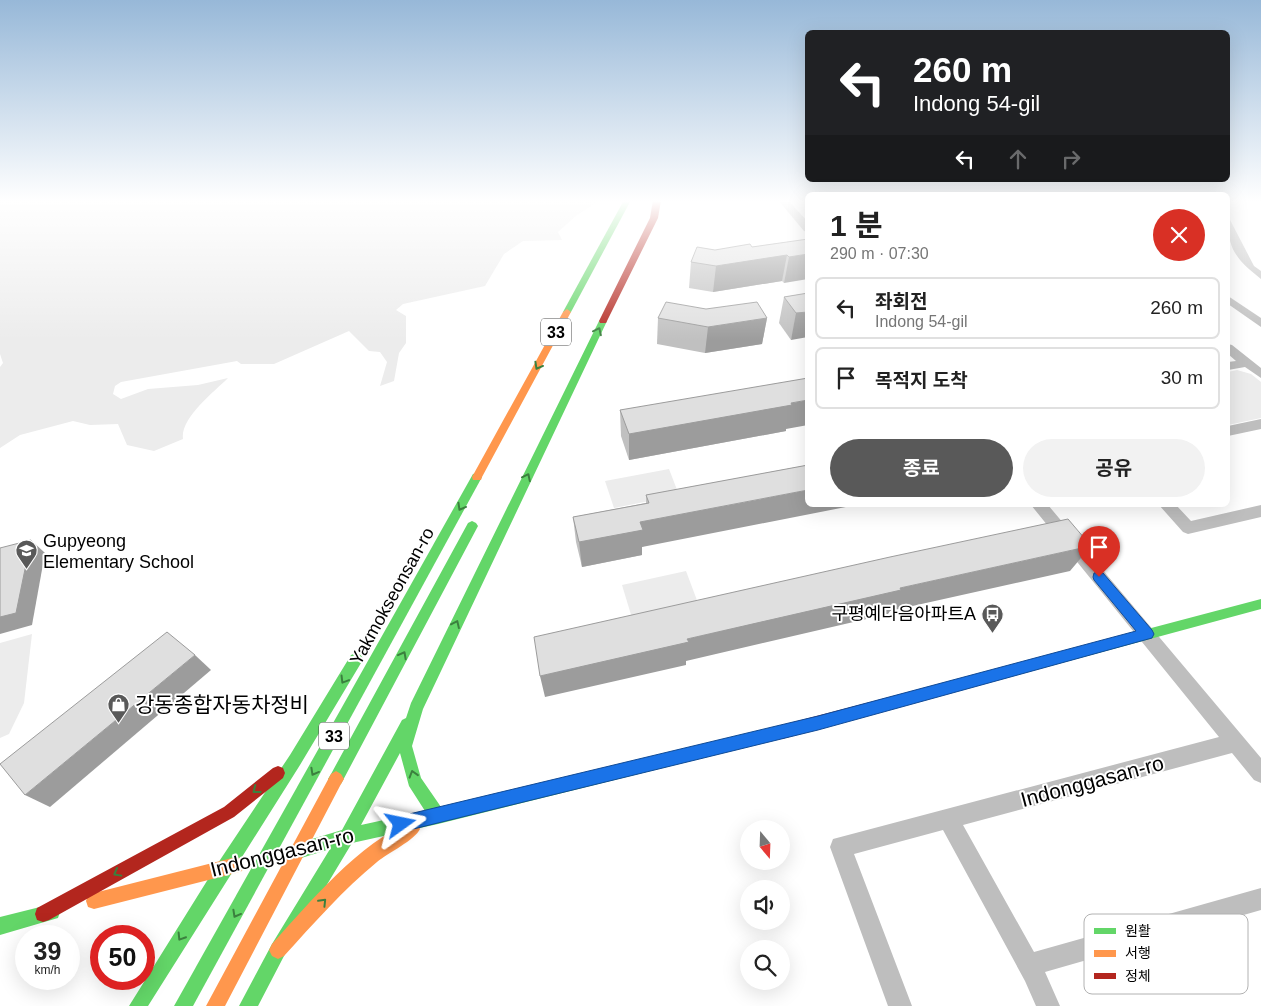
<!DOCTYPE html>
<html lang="ko">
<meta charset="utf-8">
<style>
body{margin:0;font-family:Helvetica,"Noto Sans KR",sans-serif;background:#f2f2f2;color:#222;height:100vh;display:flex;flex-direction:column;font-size:19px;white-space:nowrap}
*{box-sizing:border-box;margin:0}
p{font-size:16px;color:#767676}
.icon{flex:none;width:28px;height:28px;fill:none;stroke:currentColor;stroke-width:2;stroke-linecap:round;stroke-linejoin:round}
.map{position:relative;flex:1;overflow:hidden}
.panel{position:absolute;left:805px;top:192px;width:425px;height:315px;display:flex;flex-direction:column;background:#fff;border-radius:8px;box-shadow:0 5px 20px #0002}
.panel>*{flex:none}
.banner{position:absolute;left:805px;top:30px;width:425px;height:152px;border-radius:8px;box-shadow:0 5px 20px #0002;background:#202124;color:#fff;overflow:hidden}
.needle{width:32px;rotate:161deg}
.controls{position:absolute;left:740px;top:820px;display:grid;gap:10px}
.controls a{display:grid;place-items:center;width:50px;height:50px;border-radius:50%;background:#fff;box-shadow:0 5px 20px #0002;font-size:25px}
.speed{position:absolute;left:15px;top:925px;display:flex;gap:10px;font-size:25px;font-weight:700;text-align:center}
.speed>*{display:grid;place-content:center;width:65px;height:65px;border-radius:50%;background:#fff;box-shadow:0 5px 20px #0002;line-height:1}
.speed small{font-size:12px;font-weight:400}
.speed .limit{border:8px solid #d22;background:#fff;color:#111}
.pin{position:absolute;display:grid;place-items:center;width:42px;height:42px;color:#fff;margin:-51px -21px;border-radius:50% 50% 50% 0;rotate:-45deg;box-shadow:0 0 5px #0007}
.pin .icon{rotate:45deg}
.me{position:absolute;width:55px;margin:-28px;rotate:78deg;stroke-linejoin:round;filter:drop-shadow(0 0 4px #0008)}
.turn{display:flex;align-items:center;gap:18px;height:105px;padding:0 25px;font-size:22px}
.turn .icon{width:65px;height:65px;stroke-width:2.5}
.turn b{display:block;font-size:35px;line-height:42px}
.lanes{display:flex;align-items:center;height:48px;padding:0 25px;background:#0003;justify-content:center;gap:25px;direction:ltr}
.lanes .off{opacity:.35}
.round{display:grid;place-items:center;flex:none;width:52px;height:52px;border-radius:26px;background:#f2f2f2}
.head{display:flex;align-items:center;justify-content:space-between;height:85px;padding:0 25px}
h1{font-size:30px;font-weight:700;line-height:38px}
.action{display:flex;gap:10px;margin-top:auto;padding:10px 25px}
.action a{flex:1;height:58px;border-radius:30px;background:#595959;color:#fff;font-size:20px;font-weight:700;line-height:58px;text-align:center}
.action a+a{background:#f2f2f2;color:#222}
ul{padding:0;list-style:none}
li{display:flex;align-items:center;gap:15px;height:62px;margin:0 10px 8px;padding:0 15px;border:2px solid #e0e0e0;border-radius:8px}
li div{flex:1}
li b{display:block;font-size:19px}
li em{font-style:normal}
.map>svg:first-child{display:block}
.green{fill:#ececec}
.water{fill:#bfbfbf}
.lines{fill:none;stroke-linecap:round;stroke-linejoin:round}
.street{fill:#bebebe;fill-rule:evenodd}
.fast{fill:#63d668;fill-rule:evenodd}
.slow{fill:#ff974d;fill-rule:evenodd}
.jam{fill:#b3261e;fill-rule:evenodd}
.wall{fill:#c0c0c0}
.shaded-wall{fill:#9c9c9c}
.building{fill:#dfdfdf;stroke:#9c9c9c}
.oneway{stroke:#3b803e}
.route{fill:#1a73e8;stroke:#114b97}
.labels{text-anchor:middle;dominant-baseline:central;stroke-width:4;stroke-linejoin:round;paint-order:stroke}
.shield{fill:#fff;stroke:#4c4c4c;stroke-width:1}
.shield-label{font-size:16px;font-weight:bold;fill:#000}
.poi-label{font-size:18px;fill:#000;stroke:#fff;text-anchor:start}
.street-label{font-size:18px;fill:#000;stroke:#fff}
.near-poi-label{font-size:21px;fill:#000;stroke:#fff;text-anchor:start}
.near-street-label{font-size:21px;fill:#000;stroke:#fff}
.key{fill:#fff;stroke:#b2b2b2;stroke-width:1}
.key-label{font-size:14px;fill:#000}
</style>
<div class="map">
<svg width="1261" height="1006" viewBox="0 0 1261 1006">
<rect width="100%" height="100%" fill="#fff"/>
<g class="green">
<path d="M0,200H598L599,201L577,215L558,232L562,240L523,241L504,254L485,286L403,304L396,310L406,316V343L399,353L394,381L380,386L387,362L380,352L369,351L349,331L274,364H241L237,361L121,382L115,386L113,394L121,399L148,389L198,385L228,378C214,392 180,418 183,439L154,451L127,445L118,424L90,425L73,421L20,435L0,448V367L3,363L0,354Z"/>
<polygon points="1237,370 1251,374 1261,382 1261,418 1228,425 1228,372"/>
<polygon points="669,469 679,495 614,508 605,481"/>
<polygon points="686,571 698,603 632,618 622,585"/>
<polygon points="32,634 24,703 9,734 0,738 0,643"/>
</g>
<path class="water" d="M1228,216L1254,266L1261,271V279C1236,259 1227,249 1228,216Z"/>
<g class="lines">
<g class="street">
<polygon points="778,200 788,200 808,222 808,232 804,231"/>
<polygon points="1228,296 1261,318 1261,327 1228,304"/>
<polygon points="1228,344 1232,345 1261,368 1261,378 1245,367 1228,370 1228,362 1236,361 1228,354"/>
<polygon points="1261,419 1261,429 1228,436 1228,426"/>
<polygon points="1031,505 1048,505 1261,758 1261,783 1254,780 1232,753 963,825 1034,952 1261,888 1261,910 1045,972 1060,1006 1036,1006 1025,981 943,830 854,854 912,1006 888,1006 830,847 833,839 1219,737"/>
<polygon points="1159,505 1176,505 1191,521 1261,505 1261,517 1188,534 1183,532"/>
</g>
<g class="fast">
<polygon points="624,200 631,200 571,312 567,315 564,314 563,312"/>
<path d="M603,318L607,321L423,709L412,746L421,778L441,807L782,725L787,727L789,732L787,737L438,824L352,843L284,956L258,1006H239L272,944L330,849L295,860L289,858L287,852L289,846L342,830L402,720L406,718L411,703L599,321ZM400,753L409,786L425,811L361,825Z"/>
<polygon points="477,473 482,477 193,1006 174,1006 473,474"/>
<polygon points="472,521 476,523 478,526 341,784 336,787 331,784 328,779 331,774 468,523"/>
<polygon points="1261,599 1261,609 947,694 942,693 940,688 942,683 947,682"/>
<polygon points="356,653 361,655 363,659 361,663 300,765 148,1006 129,1006 220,860 290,755 351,655"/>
<polygon points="52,904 58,906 60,912 58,918 0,935 0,917"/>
</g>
<g class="slow">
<polygon points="567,309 571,312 482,477 481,480 473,480 472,477 563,312"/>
<polygon points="336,771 341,774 344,779 341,784 225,1006 206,1006 331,774"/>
<path d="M412,821L418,823L420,829C415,840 388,853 377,862C343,890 314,923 284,956L278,959L272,956L269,950L272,944C310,902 359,843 412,821Z"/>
<polygon points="236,857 242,859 244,865 242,871 236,873 94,909 88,907 86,901 88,895 94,893"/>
</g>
<g class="jam">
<polygon points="653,200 661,200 658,218 607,321 606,323 600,323 599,321 650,218"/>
<polygon points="947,682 952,683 954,688 952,693 947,694 782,739 777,737 775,732 777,727 782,725"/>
<polygon points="278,766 283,768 285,773 283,778 234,817 49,920 43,922 37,920 35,914 37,908 224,807 273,768"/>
</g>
</g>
<g class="wall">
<polygon points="808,239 784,283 782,281 713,292 689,288 691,262 715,250 752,247"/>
<polygon points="808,293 791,340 779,323 784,297"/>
<polygon points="706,309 767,318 762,344 705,353 657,344 658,318"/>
<polygon points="620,410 786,429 786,431 629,460 621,436"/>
<polygon points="808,465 642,547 642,555 582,567 576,542 573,517 646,503 646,495"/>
</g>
<g class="shaded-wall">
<polygon points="808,254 808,279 784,283 789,257"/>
<polygon points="787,255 782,281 713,292 716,266"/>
<polygon points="808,312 808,337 791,340 796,313"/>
<polygon points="767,318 762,344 705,353 708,327"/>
<polygon points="808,400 808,425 786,429 786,431 629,460 629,434"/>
<polygon points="808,490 808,505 856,505 642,547 642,555 582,567 579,542 640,522"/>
<polygon points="31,540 45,553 32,625 0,634 0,617"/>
<polygon points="1091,546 1070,571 890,611 888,614 686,661 686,665 545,697 540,676 687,639 900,588"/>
<polygon points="195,655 211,670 50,807 25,795"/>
</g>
<g class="building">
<polygon points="808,239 808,254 789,257 787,255 716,266 691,262 697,247 715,250 750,244 752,247"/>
<polygon points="808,293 808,312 796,313 784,297"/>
<polygon points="666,302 706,309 757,302 767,318 708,327 658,318"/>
<polygon points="808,378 808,400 791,403 792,405 629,434 620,410"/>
<polygon points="808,465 808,490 640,522 643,530 579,542 573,517 649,503 646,495"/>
<polygon points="1068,519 1091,546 900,588 901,590 687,639 689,642 540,676 534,637 890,557"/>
<polygon points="31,540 16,613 0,617 0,548"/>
<polygon points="167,632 195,655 25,795 0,764"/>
</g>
<defs><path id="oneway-chevron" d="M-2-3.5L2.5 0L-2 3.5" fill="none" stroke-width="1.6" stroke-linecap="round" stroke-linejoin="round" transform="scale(1.25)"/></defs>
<g class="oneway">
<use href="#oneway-chevron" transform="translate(598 331) rotate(-64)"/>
<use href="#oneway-chevron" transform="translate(538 366) rotate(119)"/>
<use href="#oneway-chevron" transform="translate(527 477) rotate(-64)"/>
<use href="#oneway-chevron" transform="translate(461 507) rotate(119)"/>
<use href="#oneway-chevron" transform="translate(456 624) rotate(-65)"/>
<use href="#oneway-chevron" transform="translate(403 655) rotate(-62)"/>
<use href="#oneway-chevron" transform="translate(344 680) rotate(121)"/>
<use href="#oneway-chevron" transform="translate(314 772) rotate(119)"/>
<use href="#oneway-chevron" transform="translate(413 774) rotate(-107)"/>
<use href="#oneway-chevron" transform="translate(256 790) rotate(142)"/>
<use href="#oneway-chevron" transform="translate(117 873) rotate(151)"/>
<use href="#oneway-chevron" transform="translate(323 902) rotate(-46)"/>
<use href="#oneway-chevron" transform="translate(236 914) rotate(119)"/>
<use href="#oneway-chevron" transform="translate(181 937) rotate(122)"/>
</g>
<linearGradient id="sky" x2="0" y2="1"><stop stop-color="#97b8d8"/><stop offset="0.59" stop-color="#fff"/><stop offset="1" stop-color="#fff" stop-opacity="0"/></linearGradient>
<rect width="1261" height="341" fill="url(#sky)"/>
<polygon class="route" points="1099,572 1103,573 1152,630 1154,634 1152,638 818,730 401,832 396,829 393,824 396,818 401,816 818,716 1136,631 1094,580 1093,577 1094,573"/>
<defs>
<symbol id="school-pin" viewBox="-11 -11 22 30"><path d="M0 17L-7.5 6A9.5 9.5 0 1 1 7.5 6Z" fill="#595959" stroke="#fff"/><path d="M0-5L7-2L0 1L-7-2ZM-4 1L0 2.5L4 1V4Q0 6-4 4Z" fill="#fff"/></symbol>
<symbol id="bus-pin" viewBox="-11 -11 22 30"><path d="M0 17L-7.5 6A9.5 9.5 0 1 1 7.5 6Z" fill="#595959" stroke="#fff"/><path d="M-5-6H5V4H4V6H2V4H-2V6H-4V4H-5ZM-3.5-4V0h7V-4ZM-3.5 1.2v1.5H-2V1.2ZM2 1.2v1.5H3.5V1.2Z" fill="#fff"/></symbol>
<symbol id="shop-pin" viewBox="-11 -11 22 30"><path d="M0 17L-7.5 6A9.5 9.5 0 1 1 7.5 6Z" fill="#595959" stroke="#fff"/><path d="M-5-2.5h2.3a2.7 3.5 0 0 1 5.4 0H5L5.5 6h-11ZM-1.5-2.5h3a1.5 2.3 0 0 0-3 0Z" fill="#fff"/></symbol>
</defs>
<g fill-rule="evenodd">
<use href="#school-pin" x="14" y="538" width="25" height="34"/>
<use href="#bus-pin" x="980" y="602" width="25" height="34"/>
<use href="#shop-pin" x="106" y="692" width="25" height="34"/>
</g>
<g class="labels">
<g class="shield">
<rect x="541" y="318.5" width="30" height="27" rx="4"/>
<rect x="319" y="722.5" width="30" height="27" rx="4"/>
</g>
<g class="shield-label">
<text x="556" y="332">33</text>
<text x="334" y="736">33</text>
</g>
<g class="poi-label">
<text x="43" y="541">Gupyeong<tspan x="43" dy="21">Elementary School</tspan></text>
<text x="976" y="614" text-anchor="end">구평예다음아파트A</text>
</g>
<g class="street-label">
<text transform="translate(392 596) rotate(-61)">Yakmokseonsan-ro</text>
</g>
<g class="near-poi-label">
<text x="135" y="704">강동종합자동차정비</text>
</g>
<g class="near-street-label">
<text transform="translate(1092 781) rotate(-15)">Indonggasan-ro</text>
<text transform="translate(282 852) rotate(-14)">Indonggasan-ro</text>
</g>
</g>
<rect x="1084" y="914" width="164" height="80" rx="8" class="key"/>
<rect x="1094" y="928" width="22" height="6" fill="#63d668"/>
<rect x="1094" y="950" width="22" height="7" fill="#ff974d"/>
<rect x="1094" y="973" width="22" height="6" fill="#b3261e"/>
<g class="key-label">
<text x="1125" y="936">원활</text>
<text x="1125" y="958">서행</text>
<text x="1125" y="981">정체</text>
</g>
</svg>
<div class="controls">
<a><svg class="needle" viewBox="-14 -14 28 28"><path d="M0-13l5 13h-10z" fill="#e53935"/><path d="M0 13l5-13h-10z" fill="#767676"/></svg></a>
<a><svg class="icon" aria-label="sound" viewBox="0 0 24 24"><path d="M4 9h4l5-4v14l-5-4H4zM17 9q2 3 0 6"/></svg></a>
<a><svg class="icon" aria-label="search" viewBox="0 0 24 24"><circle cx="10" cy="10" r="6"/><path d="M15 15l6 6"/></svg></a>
</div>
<div class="speed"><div>39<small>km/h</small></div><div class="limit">50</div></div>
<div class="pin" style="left:1099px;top:577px;background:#d93025"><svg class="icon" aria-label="arrive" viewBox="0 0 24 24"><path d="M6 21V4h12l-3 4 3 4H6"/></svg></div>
<svg class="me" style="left:401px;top:824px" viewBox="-20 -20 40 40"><path d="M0-17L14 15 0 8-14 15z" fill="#1a73e8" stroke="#fff" stroke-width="4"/></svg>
<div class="banner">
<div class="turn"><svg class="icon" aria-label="left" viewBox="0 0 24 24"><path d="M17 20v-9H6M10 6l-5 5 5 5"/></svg><div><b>260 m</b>Indong 54-gil</div></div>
<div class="lanes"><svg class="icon" aria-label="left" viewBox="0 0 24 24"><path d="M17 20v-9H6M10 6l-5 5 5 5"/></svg><svg class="icon off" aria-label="ahead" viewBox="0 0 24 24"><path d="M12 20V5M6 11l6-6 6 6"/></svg><svg class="icon off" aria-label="right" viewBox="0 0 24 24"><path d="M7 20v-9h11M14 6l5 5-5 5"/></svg></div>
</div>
<section class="panel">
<div class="head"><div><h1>1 분</h1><p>290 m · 07:30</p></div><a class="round" style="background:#d93025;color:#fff"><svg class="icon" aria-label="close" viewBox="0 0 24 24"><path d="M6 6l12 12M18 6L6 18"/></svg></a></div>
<ul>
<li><svg class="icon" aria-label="left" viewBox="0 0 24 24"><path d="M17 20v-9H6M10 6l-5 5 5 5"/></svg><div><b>좌회전</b><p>Indong 54-gil</p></div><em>260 m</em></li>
<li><svg class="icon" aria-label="arrive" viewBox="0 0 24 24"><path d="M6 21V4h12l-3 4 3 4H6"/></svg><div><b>목적지 도착</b></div><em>30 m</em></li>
</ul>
<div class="action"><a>종료</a><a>공유</a></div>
</section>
</div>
